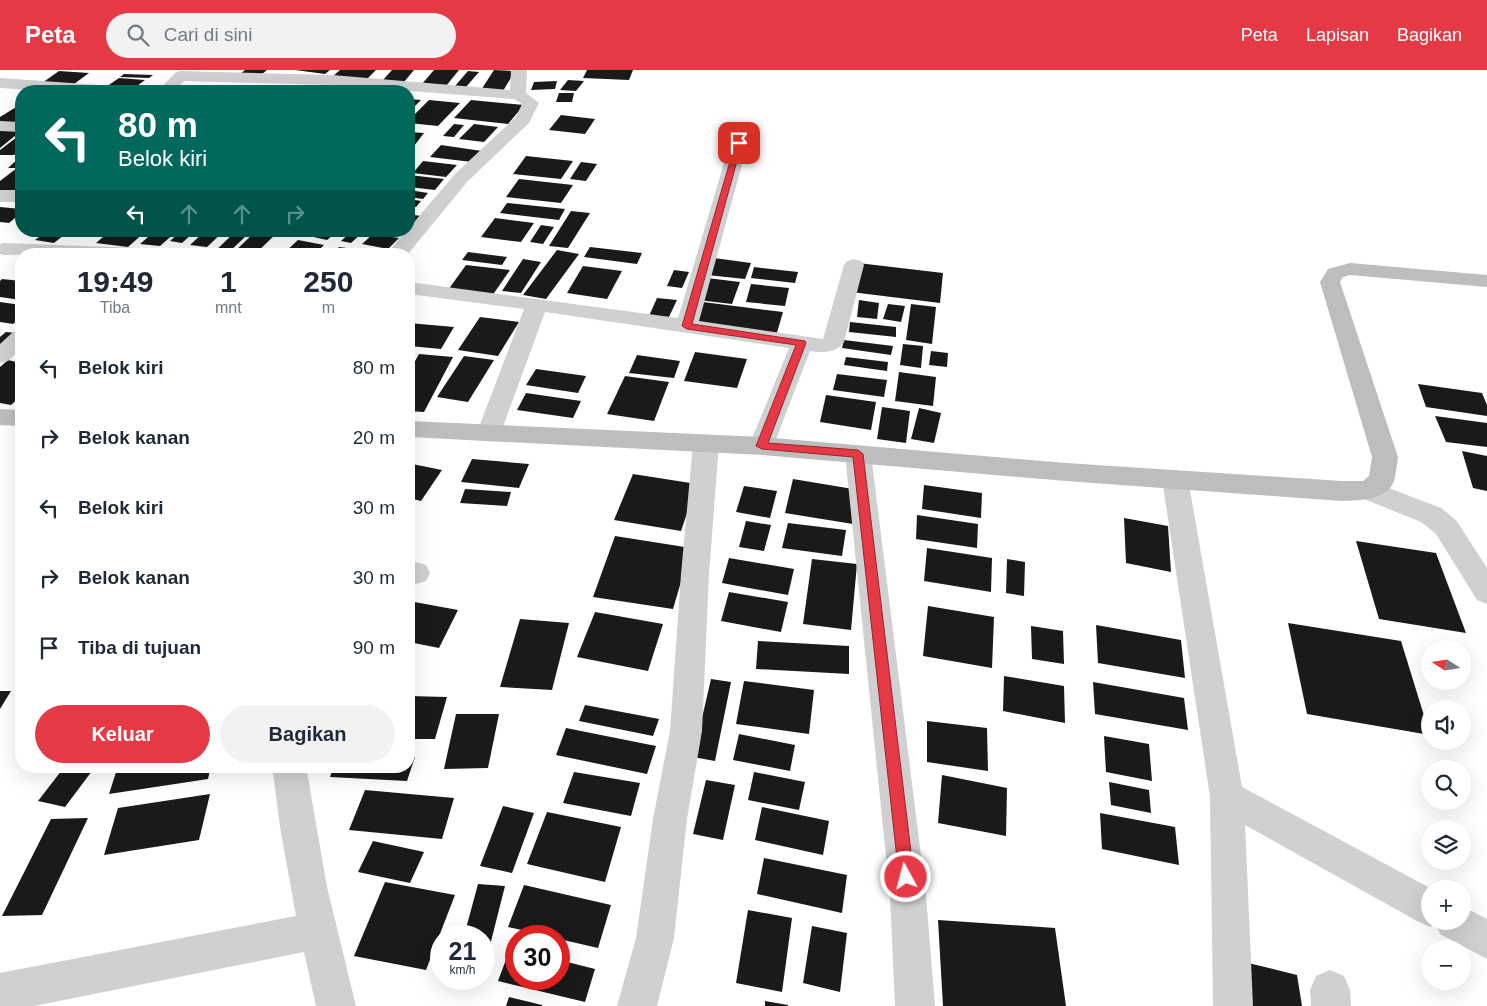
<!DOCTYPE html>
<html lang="id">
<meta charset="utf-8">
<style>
body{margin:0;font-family:Arial,sans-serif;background:#f2f2f3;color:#1f2937;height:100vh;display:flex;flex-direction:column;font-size:19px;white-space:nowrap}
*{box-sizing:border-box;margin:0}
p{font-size:16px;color:#747a83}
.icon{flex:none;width:28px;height:28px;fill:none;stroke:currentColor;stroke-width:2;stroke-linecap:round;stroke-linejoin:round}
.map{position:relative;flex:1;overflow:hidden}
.panel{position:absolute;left:15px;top:178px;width:400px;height:525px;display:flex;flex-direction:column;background:#fff;border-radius:20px;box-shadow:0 5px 20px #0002}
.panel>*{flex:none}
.guide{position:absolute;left:15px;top:15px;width:400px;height:152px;border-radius:20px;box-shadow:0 5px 20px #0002;background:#00695c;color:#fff;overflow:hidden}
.needle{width:32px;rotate:282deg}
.fabs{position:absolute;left:1421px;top:570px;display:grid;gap:10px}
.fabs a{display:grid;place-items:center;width:50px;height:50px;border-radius:50%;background:#fff;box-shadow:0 5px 20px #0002;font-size:25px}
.speed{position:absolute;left:430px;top:855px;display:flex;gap:10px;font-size:25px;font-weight:700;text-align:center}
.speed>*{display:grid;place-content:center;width:65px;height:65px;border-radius:50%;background:#fff;box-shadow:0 5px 20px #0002;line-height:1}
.speed small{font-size:12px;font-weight:400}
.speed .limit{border:8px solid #d22;background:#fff;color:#111}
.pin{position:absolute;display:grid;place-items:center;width:42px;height:42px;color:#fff;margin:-21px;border-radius:10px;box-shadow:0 2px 8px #0006}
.me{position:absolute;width:55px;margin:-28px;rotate:353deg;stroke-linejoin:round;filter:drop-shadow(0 0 4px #0008)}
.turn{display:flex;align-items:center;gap:18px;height:105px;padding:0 20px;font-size:22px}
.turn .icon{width:65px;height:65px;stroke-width:2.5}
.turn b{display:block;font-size:35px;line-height:42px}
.lanes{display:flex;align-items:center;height:48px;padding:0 20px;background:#0003;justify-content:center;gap:25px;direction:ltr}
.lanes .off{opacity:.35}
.eta{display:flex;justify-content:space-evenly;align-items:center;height:85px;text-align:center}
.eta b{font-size:30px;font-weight:700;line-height:35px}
.primary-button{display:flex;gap:10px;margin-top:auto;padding:10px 20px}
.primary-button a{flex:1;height:58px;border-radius:30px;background:#e63946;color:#fff;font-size:20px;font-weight:700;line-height:58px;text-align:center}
.primary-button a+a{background:#f2f2f3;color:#1f2937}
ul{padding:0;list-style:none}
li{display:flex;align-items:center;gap:15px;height:70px;padding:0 20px}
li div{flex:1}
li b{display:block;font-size:19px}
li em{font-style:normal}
header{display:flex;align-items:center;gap:30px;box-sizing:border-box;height:70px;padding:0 25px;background:#e63946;color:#fff}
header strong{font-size:24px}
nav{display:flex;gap:28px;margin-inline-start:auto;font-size:18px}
.search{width:350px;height:45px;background:#f2f2f3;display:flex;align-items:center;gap:12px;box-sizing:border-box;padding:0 18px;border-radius:28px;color:#747a83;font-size:19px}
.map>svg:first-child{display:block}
.building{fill:#1a1a1a}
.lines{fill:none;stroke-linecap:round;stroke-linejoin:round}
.street{fill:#d0d0d0;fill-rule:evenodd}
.secondary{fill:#bdbdbd;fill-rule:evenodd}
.route{fill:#e63946;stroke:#96252e}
</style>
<header>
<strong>Peta</strong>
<div class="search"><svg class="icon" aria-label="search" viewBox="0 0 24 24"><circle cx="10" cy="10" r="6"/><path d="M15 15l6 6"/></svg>Cari di sini</div>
<nav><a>Peta</a><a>Lapisan</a><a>Bagikan</a></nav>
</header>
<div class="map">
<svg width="1487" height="936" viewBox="0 0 1487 936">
<rect width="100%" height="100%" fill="#fff"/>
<g class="building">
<polygon points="245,0 267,0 261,5 240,4"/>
<polygon points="295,0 330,0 325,4"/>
<polygon points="340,0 376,0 366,10 332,7"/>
<polygon points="392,0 414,0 404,12 383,10"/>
<polygon points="434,0 459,0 446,16 421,15"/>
<polygon points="494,0 515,1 503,21 481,20"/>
<polygon points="587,0 633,0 629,10 583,8"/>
<polygon points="59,1 89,3 74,14 42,13"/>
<polygon points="468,1 479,2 466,17 455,16"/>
<polygon points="124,4 153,5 149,8 120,7"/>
<polygon points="119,8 145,10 133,19 106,17"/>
<polygon points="568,10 584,11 576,21 560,20"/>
<polygon points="557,11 555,19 531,20 534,12"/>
<polygon points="221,15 232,16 225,21 213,21"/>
<polygon points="237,16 275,20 274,21 229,21"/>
<polygon points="559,23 574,23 572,32 556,32"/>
<polygon points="409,29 421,30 409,42"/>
<polygon points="429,30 460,33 438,56 409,53 409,50"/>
<polygon points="471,30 524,35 508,54 454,48"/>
<polygon points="21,34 21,52 16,56 0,54 0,47"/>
<polygon points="561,45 595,49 585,64 549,60"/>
<polygon points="454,54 464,55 454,67 443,66"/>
<polygon points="474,54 498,57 484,72 459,69"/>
<polygon points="0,60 21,61 0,78"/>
<polygon points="409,62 424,63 414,76 409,76"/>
<polygon points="21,64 21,79 14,85 0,85 0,80"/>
<polygon points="441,75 482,81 472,92 430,87"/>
<polygon points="21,86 21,122 0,120 0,111 17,98 8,98"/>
<polygon points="526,86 573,91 561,109 513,104"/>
<polygon points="423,91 457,95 446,107 413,103"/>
<polygon points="581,92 597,94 586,111 570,109"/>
<polygon points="409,105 444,109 435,120 409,117"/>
<polygon points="519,109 573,115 561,133 506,127"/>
<polygon points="409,120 428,123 423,129 409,127"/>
<polygon points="409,129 421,131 416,137 409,136"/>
<polygon points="507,133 565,139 559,150 500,143"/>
<polygon points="0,137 21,139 21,143 9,153 0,152"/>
<polygon points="571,141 590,143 568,178 549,176"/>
<polygon points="409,144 426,147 409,162"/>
<polygon points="495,148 534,153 521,172 481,167"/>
<polygon points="541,155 554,157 543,174 530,172"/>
<polygon points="47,161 69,161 54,173 35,170"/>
<polygon points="110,161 146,161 128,177 96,173"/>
<polygon points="155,161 177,161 160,176 140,174"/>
<polygon points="181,161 195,161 182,173 170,171"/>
<polygon points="205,161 224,161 207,177 190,175"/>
<polygon points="256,161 277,163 255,184 232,184"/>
<polygon points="304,161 338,161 327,170 300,164"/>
<polygon points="352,161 364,161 351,173 341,171"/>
<polygon points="234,163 247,165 227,184 212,184"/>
<polygon points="373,164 399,168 388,179 362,174"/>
<polygon points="298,170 324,175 315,184 283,184"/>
<polygon points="339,177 385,183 385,184 332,184"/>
<polygon points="590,177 642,183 637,194 584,187"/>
<polygon points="557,180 579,184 546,229 523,225"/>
<polygon points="468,182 507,187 502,195 462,190"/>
<polygon points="714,188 751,193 745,209 707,205"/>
<polygon points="523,189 541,192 521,223 502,221"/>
<polygon points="858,193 943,203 940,233 851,222"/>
<polygon points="466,195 510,200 492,226 448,220"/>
<polygon points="583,196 622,201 607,229 567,223"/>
<polygon points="754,197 798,202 795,213 751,208"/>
<polygon points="674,200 689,202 682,218 667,216"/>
<polygon points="707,208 740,212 732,234 698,230"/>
<polygon points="2,209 21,211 21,230 0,227 0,211"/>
<polygon points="751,214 789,218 785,236 746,232"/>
<polygon points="657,228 677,230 668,249 649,246"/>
<polygon points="859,230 879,233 877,249 857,247"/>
<polygon points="0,232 21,235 21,247 13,254 0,252"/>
<polygon points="703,232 783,242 776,266 693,255"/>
<polygon points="888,234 905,236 901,252 883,249"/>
<polygon points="911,234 936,237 932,274 906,270"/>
<polygon points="480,247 519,252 498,286 458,280"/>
<polygon points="850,252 896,257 896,267 849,262"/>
<polygon points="409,253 454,257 441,279 409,276"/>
<polygon points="6,262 17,263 0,277 0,267"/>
<polygon points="844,270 893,276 891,285 842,278"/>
<polygon points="903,274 923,276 921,298 900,295"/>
<polygon points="931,281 948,283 947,297 929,295"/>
<polygon points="695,282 747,289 737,318 684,311"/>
<polygon points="419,284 453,287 424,342 409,341 409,302"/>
<polygon points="637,285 680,291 674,308 629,303"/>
<polygon points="464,286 494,290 468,332 437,327"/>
<polygon points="846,287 888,292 887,301 844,295"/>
<polygon points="8,290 21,293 21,326 11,335 0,333 0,297"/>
<polygon points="536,299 586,306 578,323 526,315"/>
<polygon points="899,302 936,307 933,336 895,331"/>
<polygon points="837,304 887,310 884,327 833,320"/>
<polygon points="625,306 669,312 654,351 607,344"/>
<polygon points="1418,314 1482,323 1487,335 1487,346 1426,337"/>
<polygon points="526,323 581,331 573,348 517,340"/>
<polygon points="826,325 876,332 871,360 820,352"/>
<polygon points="882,337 910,341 906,373 877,369"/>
<polygon points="919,338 941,343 934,373 911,369"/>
<polygon points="1435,346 1487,353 1487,377 1446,372"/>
<polygon points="1462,381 1487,386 1487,421 1473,418"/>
<polygon points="472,389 529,394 519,418 461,412"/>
<polygon points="412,394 442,400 421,431 409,428 409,400"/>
<polygon points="633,404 697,414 681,461 614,450"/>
<polygon points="793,409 859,420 853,454 785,443"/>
<polygon points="924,415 982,423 981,448 922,439"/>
<polygon points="744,416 777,421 770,448 736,442"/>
<polygon points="465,419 511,422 507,436 460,433"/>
<polygon points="917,445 978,454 977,478 916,469"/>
<polygon points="1124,448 1168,456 1171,502 1126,493"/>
<polygon points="746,451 771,455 764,481 739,477"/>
<polygon points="788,453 846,460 842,486 782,478"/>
<polygon points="615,466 691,478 673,539 593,527"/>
<polygon points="1356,471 1436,483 1466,563 1379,549"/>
<polygon points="927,478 992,488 991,522 924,511"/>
<polygon points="729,488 794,499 788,525 722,513"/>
<polygon points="812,489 857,494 851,560 803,554"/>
<polygon points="1007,489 1025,492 1024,526 1006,523"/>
<polygon points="729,522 788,532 781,562 721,551"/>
<polygon points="409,531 458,540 439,578 409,572"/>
<polygon points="928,536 994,547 992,598 923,586"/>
<polygon points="595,542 663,554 648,601 577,587"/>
<polygon points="520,549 569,553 552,620 500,617"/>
<polygon points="1288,553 1401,571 1430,665 1307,644"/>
<polygon points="1096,555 1181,570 1185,608 1098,593"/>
<polygon points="1031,556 1063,561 1064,594 1032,589"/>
<polygon points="758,571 849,576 849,604 756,599"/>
<polygon points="1004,606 1064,616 1065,653 1003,641"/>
<polygon points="711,609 731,612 715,691 693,687"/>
<polygon points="744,611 814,620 809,664 736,654"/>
<polygon points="1093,612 1184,628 1188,660 1095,644"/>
<polygon points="0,621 11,621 0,639"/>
<polygon points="409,626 447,627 435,669 409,669"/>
<polygon points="585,635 659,649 653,666 579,651"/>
<polygon points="456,644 499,644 488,698 444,699"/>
<polygon points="927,651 987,658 988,701 927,692"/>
<polygon points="566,658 656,676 647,704 556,685"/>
<polygon points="739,664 795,675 790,701 733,690"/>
<polygon points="1104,666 1149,674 1152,711 1106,702"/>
<polygon points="409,686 415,687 407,711 330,707 334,696 409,696"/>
<polygon points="65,696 95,697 65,737 38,731"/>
<polygon points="118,696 211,696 208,709 109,724"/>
<polygon points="574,702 640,713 631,746 563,733"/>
<polygon points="754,702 805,712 799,740 748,730"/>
<polygon points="942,705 1007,718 1006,766 938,753"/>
<polygon points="706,710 735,715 723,770 693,764"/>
<polygon points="1109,712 1149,720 1151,743 1111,735"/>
<polygon points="365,720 454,728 442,769 349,760"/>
<polygon points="210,724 199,770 104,785 118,738"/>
<polygon points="503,736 534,743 512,803 480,796"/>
<polygon points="762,737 829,751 823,785 755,770"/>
<polygon points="547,742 621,757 605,812 527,794"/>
<polygon points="1100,743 1175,757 1179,795 1102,779"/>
<polygon points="88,748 42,845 2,846 51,749"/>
<polygon points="373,771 424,782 410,813 358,802"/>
<polygon points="764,788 847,805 842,843 757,824"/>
<polygon points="385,812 455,825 426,900 354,886"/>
<polygon points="478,814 505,816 484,899 484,866 464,866"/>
<polygon points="524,815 611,835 598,878 559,869 559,866 549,866 508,857"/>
<polygon points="748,840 792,848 782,922 736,913"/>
<polygon points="938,850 1055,858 1066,936 943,936"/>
<polygon points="812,856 847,863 840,922 803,913"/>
<polygon points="510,879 516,880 516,909 559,909 559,890 595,899 585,932 498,911"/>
<polygon points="1240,891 1297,905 1302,936 1244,936"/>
<polygon points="509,927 542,935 542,936 506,936"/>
<polygon points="765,931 788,935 788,936 765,936"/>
</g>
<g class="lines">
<g class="street">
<polygon points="511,0 527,0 526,23 539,33 529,53 467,112 408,184 387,184 406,161 409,161 409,158 455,104 516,47 522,34 514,29 332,15 184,11 174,21 158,21 175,3 180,1 332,5 510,20"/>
<polygon points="0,8 114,16 120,18 122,21 50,21 0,18"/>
<polygon points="0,51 21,52 21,62 0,61"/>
<path d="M739,68L745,69L748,73L699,251L823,269L844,195L847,191L854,189L861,191L864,195L844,272C837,283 822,283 810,281L771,382L762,385L753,382L749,376L789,278L545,242L501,362L498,368L489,371L480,368L477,362L524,239L409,224V212L678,248L730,73L733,69Z"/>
<rect x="0" y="120" width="21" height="12"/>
<polygon points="4,173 137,178 144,180 147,184 4,185 0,184 0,174"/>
<polygon points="21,260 21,279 8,291 0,293 0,274 13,262"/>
<polygon points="706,365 715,368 719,374 709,504 702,661 687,749 674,868 657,936 617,936 636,868 653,749 670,661 681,504 693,374 697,368"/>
<polygon points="858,375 867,378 871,384 926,826 935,936 895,936 890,826 845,384 849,378"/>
<polygon points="1175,400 1184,402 1188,409 1242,717 1432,819 1430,819 1430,851 1462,851 1462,836 1487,849 1487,889 1440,864 1436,854 1430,857 1417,851 1245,755 1253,936 1213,936 1210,727 1162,409 1166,402"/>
<polygon points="1368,410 1441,438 1456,450 1487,498 1487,534 1477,530 1436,464 1421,452 1359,427 1355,420 1359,413"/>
<polygon points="416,492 426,495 430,503 426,511 409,516 409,494"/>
<polygon points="272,696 306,696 327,817 356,936 316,936 304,882 34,936 0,936 0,903 296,846 280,757"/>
<polygon points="1330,900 1344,906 1350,920 1351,936 1311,936 1310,920 1316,906"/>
</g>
<g class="secondary">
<path d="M1350,193L1487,205V217L1350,205L1343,207L1340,212L1398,387C1397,395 1396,403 1394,411C1387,431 1359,430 1342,431L1066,411L762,385L409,367V351L762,367L1066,393L1342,411H1363L1369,406L1372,387L1320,212L1328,199Z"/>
<polygon points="0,339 21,340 21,356 0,355"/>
</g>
</g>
<polygon class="route" points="736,71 742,73 692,254 805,271 806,273 768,373 858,380 863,384 914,807 912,813 906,815 901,813 899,807 853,387 762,379 756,376 796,275 687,259 682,256"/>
</svg>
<div class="fabs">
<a><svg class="needle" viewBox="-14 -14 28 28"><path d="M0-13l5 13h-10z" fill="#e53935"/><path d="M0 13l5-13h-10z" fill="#747a83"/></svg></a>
<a><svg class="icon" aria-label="sound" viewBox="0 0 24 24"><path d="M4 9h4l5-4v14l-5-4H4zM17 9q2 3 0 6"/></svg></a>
<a><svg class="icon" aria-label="search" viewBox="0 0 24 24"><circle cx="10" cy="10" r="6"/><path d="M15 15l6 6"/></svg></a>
<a><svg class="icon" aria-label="layers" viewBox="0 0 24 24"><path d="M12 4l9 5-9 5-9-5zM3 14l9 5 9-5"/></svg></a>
<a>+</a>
<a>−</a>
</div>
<div class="speed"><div>21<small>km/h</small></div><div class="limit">30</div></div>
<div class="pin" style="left:739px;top:73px;background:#d93025"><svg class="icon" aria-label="arrive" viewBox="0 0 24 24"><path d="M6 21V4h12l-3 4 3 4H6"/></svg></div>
<svg class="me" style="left:906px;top:807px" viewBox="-20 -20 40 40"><circle r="17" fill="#e63946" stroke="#fff" stroke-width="3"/><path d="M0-11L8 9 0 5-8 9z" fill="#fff"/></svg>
<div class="guide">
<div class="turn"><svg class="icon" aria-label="left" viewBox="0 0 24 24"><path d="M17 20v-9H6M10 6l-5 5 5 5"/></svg><div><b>80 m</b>Belok kiri</div></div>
<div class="lanes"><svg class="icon" aria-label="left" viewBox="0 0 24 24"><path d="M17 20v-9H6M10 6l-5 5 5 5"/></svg><svg class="icon off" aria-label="ahead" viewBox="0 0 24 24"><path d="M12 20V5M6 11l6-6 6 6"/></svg><svg class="icon off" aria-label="ahead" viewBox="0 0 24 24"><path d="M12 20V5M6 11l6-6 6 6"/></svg><svg class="icon off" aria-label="right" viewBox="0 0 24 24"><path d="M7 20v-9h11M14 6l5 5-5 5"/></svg></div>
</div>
<section class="panel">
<div class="eta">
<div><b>19:49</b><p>Tiba</p></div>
<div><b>1</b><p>mnt</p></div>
<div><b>250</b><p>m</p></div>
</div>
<ul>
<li><svg class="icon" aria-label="left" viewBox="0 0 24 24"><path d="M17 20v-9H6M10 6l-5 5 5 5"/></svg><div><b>Belok kiri</b></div><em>80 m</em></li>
<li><svg class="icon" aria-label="right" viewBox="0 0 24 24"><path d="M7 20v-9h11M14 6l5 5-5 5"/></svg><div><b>Belok kanan</b></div><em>20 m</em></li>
<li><svg class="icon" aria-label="left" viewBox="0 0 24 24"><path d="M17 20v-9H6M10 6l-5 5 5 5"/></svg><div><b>Belok kiri</b></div><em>30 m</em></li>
<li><svg class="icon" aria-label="right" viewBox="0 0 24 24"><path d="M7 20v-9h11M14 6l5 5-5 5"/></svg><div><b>Belok kanan</b></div><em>30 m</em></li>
<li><svg class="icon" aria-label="arrive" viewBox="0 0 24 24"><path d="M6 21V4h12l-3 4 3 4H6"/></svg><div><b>Tiba di tujuan</b></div><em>90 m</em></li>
</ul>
<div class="primary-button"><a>Keluar</a><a>Bagikan</a></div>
</section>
</div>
